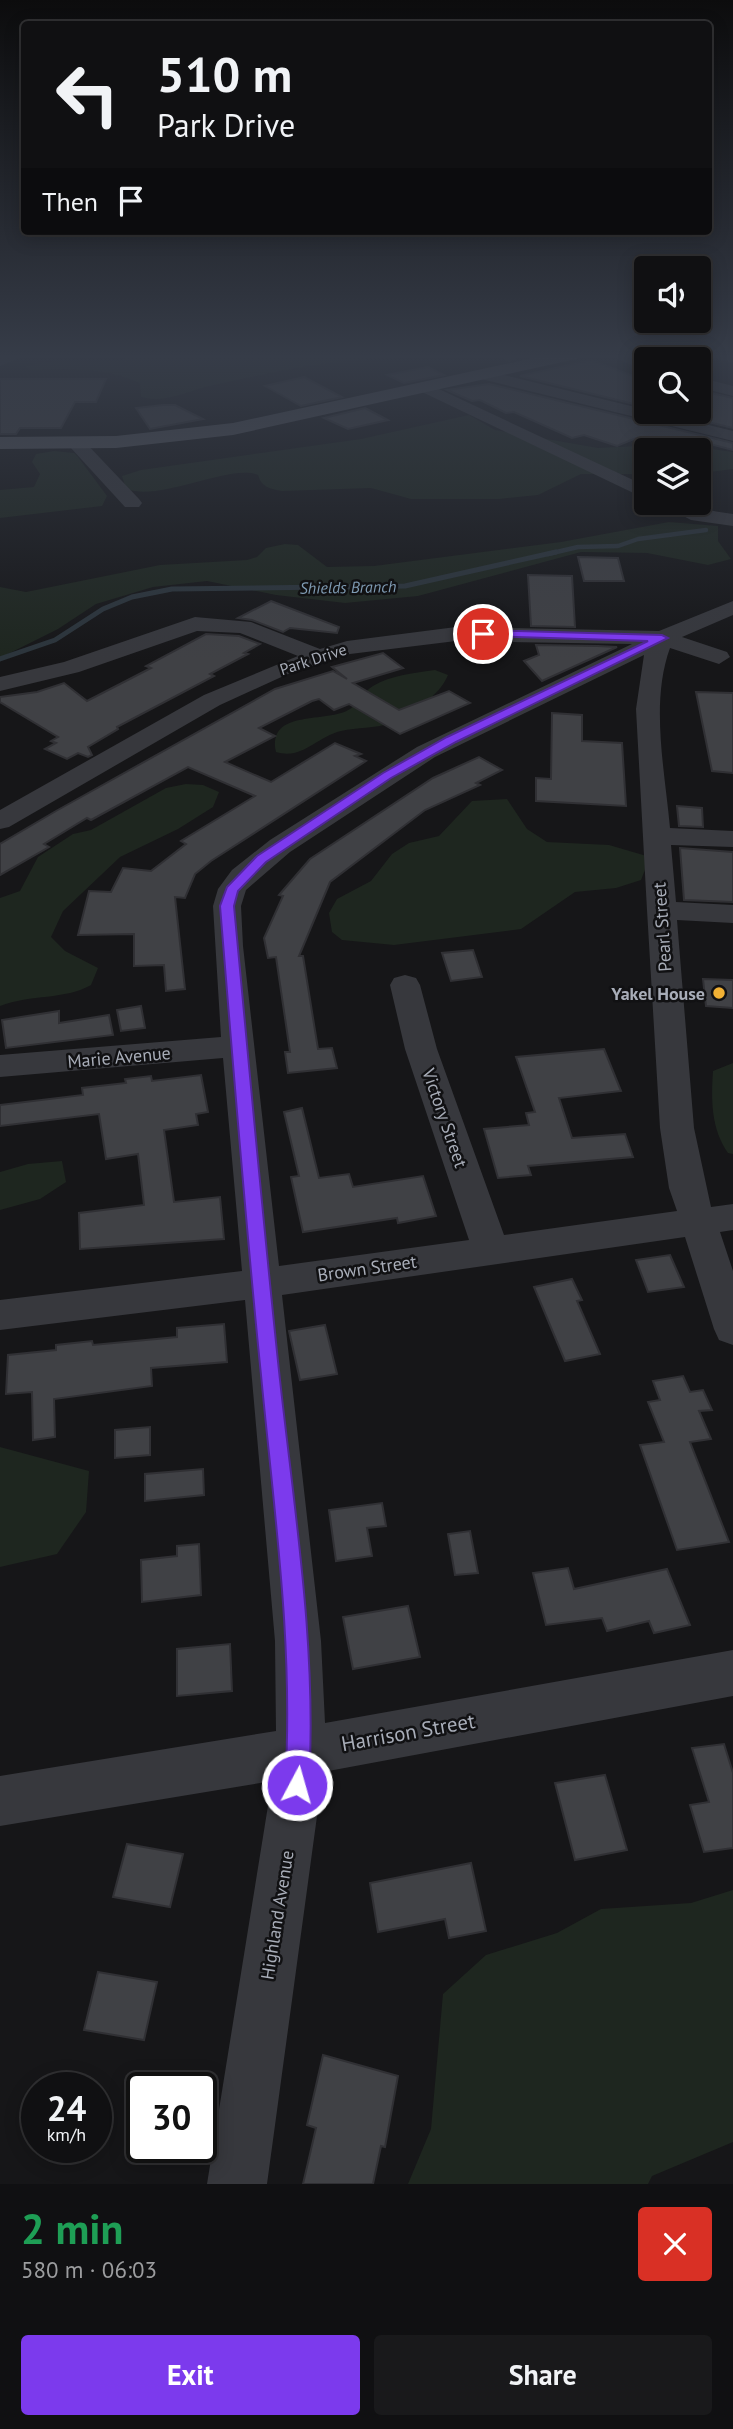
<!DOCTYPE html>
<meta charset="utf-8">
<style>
body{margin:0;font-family:"PT Sans",sans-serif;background:#19191b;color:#f1f3f6;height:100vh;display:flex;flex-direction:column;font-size:26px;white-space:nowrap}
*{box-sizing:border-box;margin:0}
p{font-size:23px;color:#9c9d9f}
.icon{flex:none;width:38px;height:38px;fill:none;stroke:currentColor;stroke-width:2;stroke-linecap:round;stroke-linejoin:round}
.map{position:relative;height:2184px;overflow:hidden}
.panel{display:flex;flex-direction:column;background:#101012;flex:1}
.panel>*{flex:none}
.banner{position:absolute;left:21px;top:21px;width:691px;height:214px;border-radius:7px;box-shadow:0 4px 18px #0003,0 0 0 2px #303032;background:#101012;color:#f1f3f6;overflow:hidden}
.controls{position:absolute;left:634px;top:256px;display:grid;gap:14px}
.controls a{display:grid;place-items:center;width:77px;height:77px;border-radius:7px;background:#101012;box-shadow:0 4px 18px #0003,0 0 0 2px #303032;font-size:35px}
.speed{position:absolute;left:21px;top:2072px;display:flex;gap:14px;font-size:35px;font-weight:700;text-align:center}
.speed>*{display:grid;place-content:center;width:91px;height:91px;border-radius:50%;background:#101012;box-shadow:0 4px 18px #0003,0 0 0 2px #303032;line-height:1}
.speed small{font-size:18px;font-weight:400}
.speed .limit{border:4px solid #111;border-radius:10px;background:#fff;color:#111}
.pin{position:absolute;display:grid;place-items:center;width:60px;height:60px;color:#fff;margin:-30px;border:4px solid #fff;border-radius:50%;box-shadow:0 2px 7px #0007}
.me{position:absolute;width:77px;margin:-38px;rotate:6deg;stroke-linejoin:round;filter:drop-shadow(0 0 5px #0008)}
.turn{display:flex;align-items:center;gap:24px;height:147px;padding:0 21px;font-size:32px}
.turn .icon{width:91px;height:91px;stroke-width:2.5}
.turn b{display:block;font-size:49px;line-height:60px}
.then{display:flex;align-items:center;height:66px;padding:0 21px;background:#0003;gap:14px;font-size:26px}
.round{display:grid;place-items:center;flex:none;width:74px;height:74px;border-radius:7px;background:#19191b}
.head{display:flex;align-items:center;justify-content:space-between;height:119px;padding:0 21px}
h1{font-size:42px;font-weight:800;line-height:52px;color:#1e9e55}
.button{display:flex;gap:14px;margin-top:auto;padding:14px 21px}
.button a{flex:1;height:80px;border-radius:7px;background:#7c3aed;color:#fff;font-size:28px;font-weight:800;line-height:80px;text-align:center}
.button a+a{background:#19191b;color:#f1f3f6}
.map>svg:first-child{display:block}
.green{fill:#1e261f}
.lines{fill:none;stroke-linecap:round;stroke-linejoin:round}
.stream-far1{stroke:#2c353c;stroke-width:4.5}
.stream{stroke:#2c353c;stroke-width:5}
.building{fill:#404145;stroke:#303034;stroke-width:2}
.minor{fill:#37383d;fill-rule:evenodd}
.major{fill:#53555c;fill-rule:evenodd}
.route{fill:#7c3aed;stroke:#51269a;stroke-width:2}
.poi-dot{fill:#f2b134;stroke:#111113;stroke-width:2.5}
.labels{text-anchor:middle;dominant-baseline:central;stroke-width:5;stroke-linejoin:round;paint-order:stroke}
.far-water-label{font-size:16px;font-style:italic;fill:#7f9bb3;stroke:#111113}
.far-street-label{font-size:16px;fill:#a8adb8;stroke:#111113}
.street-label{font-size:18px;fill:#a8adb8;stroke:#111113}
.poi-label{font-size:18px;font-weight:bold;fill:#a8adb8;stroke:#111113;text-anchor:end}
.near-street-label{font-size:21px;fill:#a8adb8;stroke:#111113}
</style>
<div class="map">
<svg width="733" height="2184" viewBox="0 0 733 2184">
<rect width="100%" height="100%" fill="#161618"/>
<g class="green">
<path d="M143,354H402L395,359C338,357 270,373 214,385C187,390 169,404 141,397L140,383C106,368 69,368 32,370L25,367C64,354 104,369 143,354Z"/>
<path d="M469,415L495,430L598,448L638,446L658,450H646V474H581L538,495L499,499H411L371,488L282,491C270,489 261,487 258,475C231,463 161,502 126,489L122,476L141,470L361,439Z"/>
<polygon points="697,447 733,452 733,469 710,472 698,469 698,450 675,450"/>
<polygon points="54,451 74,453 78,457 107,496 102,506 0,518 0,490 34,487 40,474 32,462 36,454"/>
<polygon points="669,522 718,526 718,541 731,559 708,565 647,553 581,552 418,596 345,603 276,595 207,581 153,587 96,604 58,629 0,658 0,587 26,592 160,565 247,560 257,557 266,548 285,544 298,545 327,567 374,566 561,542"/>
<path d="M435,670L448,675C439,697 412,713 390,723C375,729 357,727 341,731C316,737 303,760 276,752C267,708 328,724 350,709C358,704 363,692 373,686C391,675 415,673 435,670Z"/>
<path d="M186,784L203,785L219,792L213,807L178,829L120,857L63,911L51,937L65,951L98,968L91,985C65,1000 31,994 0,1006V898L20,891L38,857L73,834L91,830L166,788Z"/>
<polygon points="507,799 527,829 547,842 609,845 650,857 641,880 616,888 575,892 521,929 394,945 342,940 332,932 329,913 337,899 371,881 392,854 409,843 439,836 472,801"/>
<path d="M733,1063V1154L728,1153C711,1129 711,1100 713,1071Z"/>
<polygon points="62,1161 66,1182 40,1199 0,1210 0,1172 28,1164"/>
<polygon points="0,1447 89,1471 86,1512 57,1554 0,1567"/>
<polygon points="733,1890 733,2142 652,2176 648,2184 408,2184 431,2129 443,1994 486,1955 557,1933 601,1909 691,1903"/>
</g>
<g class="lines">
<polyline class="stream-far1" points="548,554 578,547 618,546 638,539 706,530"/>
<polyline class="stream" points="0,659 55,640 103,609 132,597 172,589 405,586 556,552"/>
</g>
<g class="building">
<polygon points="591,360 646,381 646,407 520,376"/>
<polygon points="428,367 444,375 404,383 387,375"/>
<polygon points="304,377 342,397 301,406 265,386"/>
<polygon points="0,379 106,379 96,402 75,402 61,428 20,428 16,434 0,434"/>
<polygon points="489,384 733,443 733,450 691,439 669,448 636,438 617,446 584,435 572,438 514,412 506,413 480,400 472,401 447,390"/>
<polygon points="698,390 733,398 733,428 663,411 698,411"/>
<polygon points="163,405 175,405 203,419 150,429 136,408"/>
<polygon points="365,408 388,420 348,429 324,418"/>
<polygon points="578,557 618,558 624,581 584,581"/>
<polygon points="528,575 572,576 575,627 531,626"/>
<polygon points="271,601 339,627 337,633 290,628 283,632 252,620 238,618"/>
<polygon points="206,634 239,636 260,644 244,653 248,654 210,674 214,676 117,727 118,729 88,747 92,755 88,757 78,753 67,759 45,749 56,743 51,741 58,737 0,702 0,697 37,692 64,683 87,701 151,668 146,666"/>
<polygon points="536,645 598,646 617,647 542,681 524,661 539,655"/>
<polygon points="383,653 403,668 353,683 399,710 449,691 470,703 400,734 349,704 334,710 319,699 312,701 259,728 275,736 225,762 271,782 335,743 361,754 355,756 366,761 211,861 195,874 185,898 175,897 185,989 166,991 164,965 134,966 134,934 78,935 89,891 111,892 123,868 151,871 186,844 181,841 255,796 188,767 91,820 87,818 44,844 49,847 0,875 0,844 56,811 275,689 333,671 347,679 332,667"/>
<polygon points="696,692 733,693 733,773 712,771"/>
<polygon points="552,713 582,715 582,741 622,743 626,806 536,801 536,778 551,779"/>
<polygon points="479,757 502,770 476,783 480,785 425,810 330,882 299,956 303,956 318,1049 332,1048 337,1068 288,1073 285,1052 290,1052 276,957 268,958 264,938 283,896 279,895 310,859 433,778"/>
<polygon points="677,806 702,808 703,827 679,826"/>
<polygon points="680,848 733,852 733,902 684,900"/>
<polygon points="473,950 482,977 451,981 442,953"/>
<polygon points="703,979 733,980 733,1008 706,1006"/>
<polygon points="141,1006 145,1028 121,1031 117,1010"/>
<polygon points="59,1011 59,1023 109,1015 113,1035 6,1048 2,1020"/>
<polygon points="604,1049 621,1091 559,1098 572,1138 625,1134 633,1157 528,1166 531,1175 498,1178 484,1129 529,1125 526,1113 535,1112 516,1057"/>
<polygon points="201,1075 208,1112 196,1114 198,1125 164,1130 174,1202 220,1197 224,1239 80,1249 79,1213 144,1205 138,1154 106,1159 99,1114 0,1126 0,1105 83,1095 82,1088 126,1083 125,1079 151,1076 152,1081"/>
<polygon points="302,1108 319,1178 349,1174 353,1187 423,1176 436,1216 398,1223 397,1218 303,1232 291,1177 299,1176 284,1112"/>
<polygon points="670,1255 684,1287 648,1292 636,1260"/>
<polygon points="572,1279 582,1300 577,1301 600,1354 565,1361 534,1287"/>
<polygon points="224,1324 227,1362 151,1368 152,1386 54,1399 55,1437 33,1440 32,1392 6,1394 8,1355 56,1350 56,1345 92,1341 93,1345 177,1337 177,1328"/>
<polygon points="325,1325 337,1374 300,1380 289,1331"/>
<polygon points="683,1376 690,1392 703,1390 712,1410 699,1411 711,1439 690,1442 729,1542 677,1550 640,1445 664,1442 648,1402 660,1400 653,1381"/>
<polygon points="150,1427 150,1455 115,1458 115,1430"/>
<polygon points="203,1469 204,1495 145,1501 145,1474"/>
<polygon points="382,1503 386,1526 367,1528 372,1556 336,1561 329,1510"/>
<polygon points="470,1531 478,1573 455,1575 448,1534"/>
<polygon points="199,1544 201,1595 142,1602 141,1560 177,1556 177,1546"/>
<polygon points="568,1568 574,1589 667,1569 690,1625 654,1633 649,1621 607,1631 602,1618 546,1625 533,1573"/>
<polygon points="408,1606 420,1657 353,1669 343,1617"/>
<polygon points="230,1644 232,1691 177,1696 177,1649"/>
<polygon points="724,1744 733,1773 733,1848 704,1852 690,1805 709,1802 692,1748"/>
<polygon points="605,1775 627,1850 575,1860 555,1783"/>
<polygon points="127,1844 183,1854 170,1907 113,1897"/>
<polygon points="471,1863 486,1931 449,1938 445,1919 378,1932 370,1883"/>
<polygon points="98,1972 157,1982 144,2040 84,2030"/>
<polygon points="323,2055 398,2076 385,2147 381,2146 373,2184 303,2184 316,2128 307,2125"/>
</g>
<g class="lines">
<g class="minor">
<polygon points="6,354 29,354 0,366 0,356"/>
<polygon points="502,354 518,354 518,357 510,362 504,360"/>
<polygon points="606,354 628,354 646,360 646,371"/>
<polygon points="708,354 733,354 733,363 711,357"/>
<polygon points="483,370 733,431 733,441 477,378 477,372"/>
<polygon points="698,377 733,386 733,396 698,387"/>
<polygon points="426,383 646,486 646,499 420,391 420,385"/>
<polygon points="77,439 83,440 139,499 142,503 139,507 125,507 71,448 68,444 71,440"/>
<path d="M657,502C683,502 706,511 733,514V526L691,520Z"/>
<path d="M733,601V615L682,637L727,652L730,657L719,664L670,648C650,703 665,771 670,828L733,831V847L671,845L676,902L733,905V923L677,920L694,1128L711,1207L733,1204V1230L720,1232L733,1271V1345L719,1340L714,1329L685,1237L282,1295L321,1641L325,1723L733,1650V1696L323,1772L267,2184H207L272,1781L0,1826V1776L276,1731L275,1641L245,1300L0,1330V1300L242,1271L223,1058L0,1077V1055L221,1037L213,906L218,889L232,870L270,840L417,747L632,644L456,641L350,654L288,674L220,705L9,827L0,829V810L204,695L298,656L240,633L197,631L79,672L0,691V677L64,662L195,617L251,622L320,649L347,641L456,627L659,631ZM644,655L636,709L647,910L660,1128L669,1188L677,1211L504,1235L437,1049L420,985L416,978L405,975L394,978L390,985L405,1049L469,1240L279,1266L243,946L241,906L246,890L290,852L435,757Z"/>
</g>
<polygon class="major" points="552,354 585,354 576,359 233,435 116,448 0,449 0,437 116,436 233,423"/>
</g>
<linearGradient id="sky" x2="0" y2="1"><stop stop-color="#0c0c0d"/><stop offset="0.54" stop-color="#363c48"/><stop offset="1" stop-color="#363c48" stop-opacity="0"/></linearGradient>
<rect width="733" height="660" fill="url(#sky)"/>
<path class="route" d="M483,630L662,635L668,638L456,742L391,778L266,862L238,891L234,906C249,1064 263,1222 280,1380C295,1515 317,1649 309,1785L305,1794L297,1797L288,1794L285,1785C294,1648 274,1512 261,1375C245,1219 233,1063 220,906L227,887L257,856L383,773L447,737L648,641L479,636V631Z"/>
<circle class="poi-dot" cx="719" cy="993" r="7"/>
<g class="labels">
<g class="far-water-label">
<text transform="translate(348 587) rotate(-1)">Shields Branch</text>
</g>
<g class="far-street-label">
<text transform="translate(313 659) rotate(-18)">Park Drive</text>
</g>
<g class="street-label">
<text transform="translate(662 927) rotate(-94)">Pearl Street</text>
<text transform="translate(119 1057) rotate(-5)">Marie Avenue</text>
<text transform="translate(445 1118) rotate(71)">Victory Street</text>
<text transform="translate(367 1268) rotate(-8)">Brown Street</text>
<text transform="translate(277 1915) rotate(-81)">Highland Avenue</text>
</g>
<g class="poi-label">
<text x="705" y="993">Yakel House</text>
</g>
<g class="near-street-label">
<text transform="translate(408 1732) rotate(-10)">Harrison Street</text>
</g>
</g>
</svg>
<div class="controls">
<a><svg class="icon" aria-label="sound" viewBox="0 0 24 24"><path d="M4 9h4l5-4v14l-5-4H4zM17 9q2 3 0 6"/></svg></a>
<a><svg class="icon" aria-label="search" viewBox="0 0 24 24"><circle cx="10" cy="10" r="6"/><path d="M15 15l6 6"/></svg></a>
<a><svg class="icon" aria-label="layers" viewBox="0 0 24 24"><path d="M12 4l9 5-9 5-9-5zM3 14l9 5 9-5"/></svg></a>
</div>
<div class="speed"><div>24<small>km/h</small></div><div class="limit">30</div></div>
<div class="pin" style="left:483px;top:634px;background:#d93025"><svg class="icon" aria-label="arrive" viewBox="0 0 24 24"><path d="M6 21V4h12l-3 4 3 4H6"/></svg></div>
<svg class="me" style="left:297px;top:1785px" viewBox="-20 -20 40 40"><circle r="17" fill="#7c3aed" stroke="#fff" stroke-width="3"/><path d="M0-11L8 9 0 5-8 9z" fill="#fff"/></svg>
<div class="banner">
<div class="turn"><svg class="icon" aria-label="left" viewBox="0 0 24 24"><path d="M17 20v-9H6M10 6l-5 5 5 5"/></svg><div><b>510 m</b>Park Drive</div></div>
<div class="then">Then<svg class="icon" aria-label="arrive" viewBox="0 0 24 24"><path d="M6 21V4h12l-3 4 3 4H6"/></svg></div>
</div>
</div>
<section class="panel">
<div class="head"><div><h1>2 min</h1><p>580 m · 06:03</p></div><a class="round" style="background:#d93025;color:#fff"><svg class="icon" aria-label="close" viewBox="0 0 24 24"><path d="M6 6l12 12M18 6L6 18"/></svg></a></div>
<div class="button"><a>Exit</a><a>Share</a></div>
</section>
